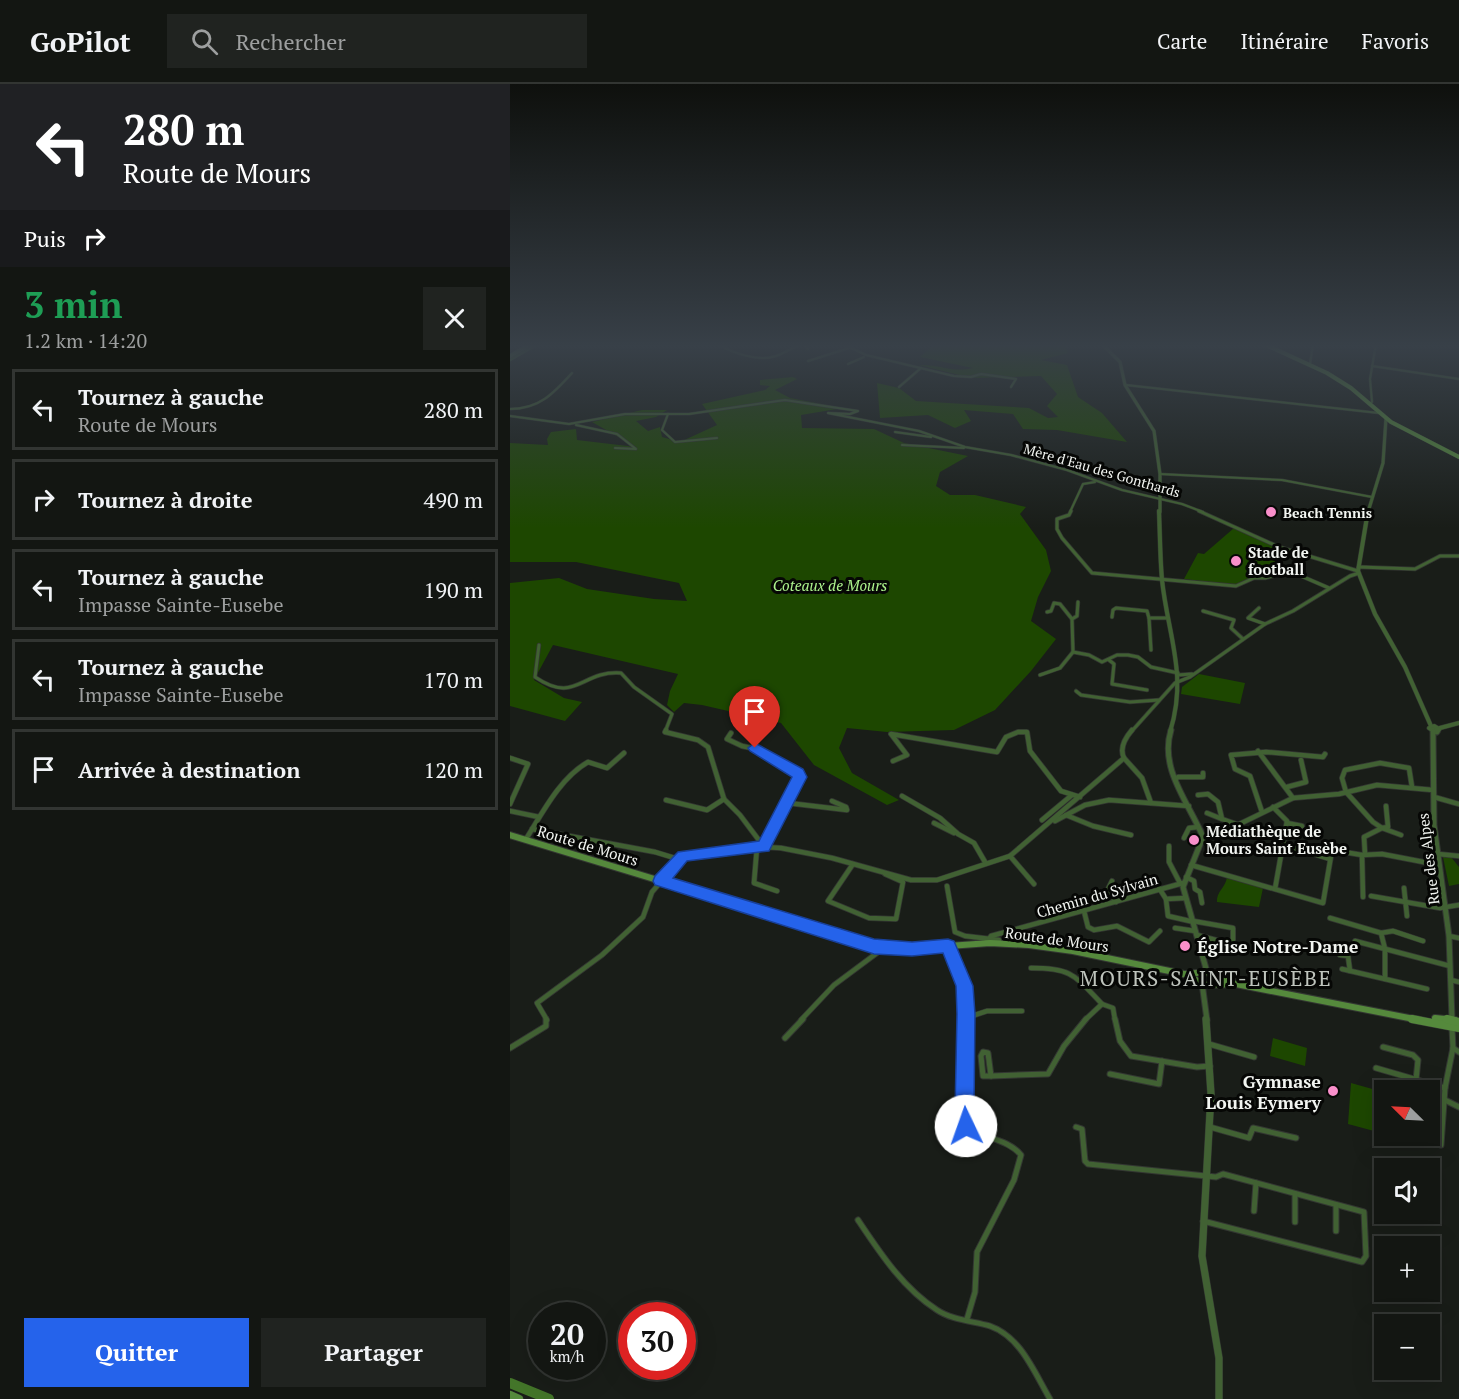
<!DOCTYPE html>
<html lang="fr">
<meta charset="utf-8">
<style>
body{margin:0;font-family:"PT Serif",serif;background:#202320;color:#f1f3f6;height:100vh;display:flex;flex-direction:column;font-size:22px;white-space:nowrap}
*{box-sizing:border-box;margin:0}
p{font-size:20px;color:#9d9f9f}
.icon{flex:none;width:33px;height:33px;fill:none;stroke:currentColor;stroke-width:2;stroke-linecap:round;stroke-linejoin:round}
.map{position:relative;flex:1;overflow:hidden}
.side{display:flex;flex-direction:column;background:#131612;width:510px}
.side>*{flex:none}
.banner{background:#202124;color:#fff;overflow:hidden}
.needle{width:39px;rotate:294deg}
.fabs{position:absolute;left:864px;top:996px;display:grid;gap:12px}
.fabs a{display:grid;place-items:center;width:66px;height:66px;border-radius:0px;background:#131612;box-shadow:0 6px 24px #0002,0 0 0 2px #323532;font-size:30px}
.speed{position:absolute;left:18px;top:1218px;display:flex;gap:12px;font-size:30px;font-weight:700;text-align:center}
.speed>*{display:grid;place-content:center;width:78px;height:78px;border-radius:50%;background:#131612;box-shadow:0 6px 24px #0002,0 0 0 2px #323532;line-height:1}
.speed small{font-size:15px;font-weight:400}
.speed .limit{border:9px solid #d22;background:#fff;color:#111}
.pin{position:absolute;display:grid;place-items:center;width:51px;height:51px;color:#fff;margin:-62px -26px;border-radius:50% 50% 50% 0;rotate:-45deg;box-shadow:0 0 6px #0007}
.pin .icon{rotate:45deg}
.me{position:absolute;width:66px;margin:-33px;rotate:357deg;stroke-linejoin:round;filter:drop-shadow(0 0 4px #0008)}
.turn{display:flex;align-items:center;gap:21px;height:126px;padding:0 24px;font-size:27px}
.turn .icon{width:78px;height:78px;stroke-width:2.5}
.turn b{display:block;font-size:42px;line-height:51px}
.then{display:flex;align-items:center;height:57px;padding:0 24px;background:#0003;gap:12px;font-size:22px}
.round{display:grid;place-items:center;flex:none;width:63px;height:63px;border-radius:0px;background:#202320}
.summary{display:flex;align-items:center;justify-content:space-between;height:102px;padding:0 24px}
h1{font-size:36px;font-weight:600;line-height:45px;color:#1e9e55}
.cta{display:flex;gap:12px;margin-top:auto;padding:12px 24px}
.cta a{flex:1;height:69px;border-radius:0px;background:#2563eb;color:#fff;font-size:24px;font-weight:600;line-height:69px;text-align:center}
.cta a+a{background:#202320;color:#f1f3f6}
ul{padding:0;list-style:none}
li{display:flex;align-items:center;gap:18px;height:81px;margin:0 12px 9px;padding:0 12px;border:3px solid #323532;border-radius:0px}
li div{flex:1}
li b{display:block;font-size:22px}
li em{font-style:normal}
header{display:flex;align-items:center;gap:36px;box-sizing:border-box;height:84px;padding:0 30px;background:#131612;border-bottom:2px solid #323532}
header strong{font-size:28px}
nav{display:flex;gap:33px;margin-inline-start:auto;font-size:21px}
.search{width:420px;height:54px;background:#202320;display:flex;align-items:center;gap:15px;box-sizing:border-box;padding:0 21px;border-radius:0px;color:#9d9f9f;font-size:22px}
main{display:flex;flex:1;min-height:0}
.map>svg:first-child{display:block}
.green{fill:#1d4700}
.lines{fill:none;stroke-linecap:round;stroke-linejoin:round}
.river-far1{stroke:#437529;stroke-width:4.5}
.river{stroke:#437529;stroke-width:10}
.minor-far3-casing{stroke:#333732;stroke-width:3}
.minor-far2-casing{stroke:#333732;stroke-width:4.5}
.minor-far1-casing{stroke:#333732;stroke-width:6}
.minor-casing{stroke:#333732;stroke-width:7}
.tertiary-far3-casing{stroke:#333732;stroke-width:4}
.tertiary-far2-casing{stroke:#333732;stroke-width:5}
.tertiary-far1-casing{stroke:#333732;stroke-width:7}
.tertiary-casing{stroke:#333732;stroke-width:8}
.secondary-far2-casing{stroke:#333732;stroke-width:4.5}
.secondary-far1-casing{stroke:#333732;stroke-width:8}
.secondary-casing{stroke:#333732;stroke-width:9}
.minor-far3{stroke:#416133;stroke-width:2}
.minor-far2{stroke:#416133;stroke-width:3}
.minor-far1{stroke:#416133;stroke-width:4.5}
.minor{stroke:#416133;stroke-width:5}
.tertiary-far3{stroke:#416133;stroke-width:3}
.tertiary-far2{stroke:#416133;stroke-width:4}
.tertiary-far1{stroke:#416133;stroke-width:5}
.tertiary{stroke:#416133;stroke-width:7}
.secondary-far2{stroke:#55893c;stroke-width:4}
.secondary-far1{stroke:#55893c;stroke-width:6}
.secondary{stroke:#55893c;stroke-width:8}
.route{fill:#2563eb;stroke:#184099;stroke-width:1.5}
.poi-dot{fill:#f98fca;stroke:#060705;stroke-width:2}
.labels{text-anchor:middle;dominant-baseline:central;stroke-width:6;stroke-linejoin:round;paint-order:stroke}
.far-street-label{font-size:14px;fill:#f2f5f1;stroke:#060705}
.far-poi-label{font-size:14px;font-weight:bold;fill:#f2f5f1;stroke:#060705;text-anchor:start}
.poi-label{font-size:15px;font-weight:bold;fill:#f2f5f1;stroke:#060705;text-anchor:start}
.park-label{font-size:15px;font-style:italic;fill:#adf38d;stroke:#060705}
.street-label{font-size:15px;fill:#f2f5f1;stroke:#060705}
.near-poi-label{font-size:18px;font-weight:bold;fill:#f2f5f1;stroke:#060705;text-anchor:start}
.near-quarter-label{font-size:21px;letter-spacing:1.5px;fill:#bec3bc;stroke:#060705}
</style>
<header>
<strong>GoPilot</strong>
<div class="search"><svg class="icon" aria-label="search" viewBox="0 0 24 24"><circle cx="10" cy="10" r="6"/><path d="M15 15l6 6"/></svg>Rechercher</div>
<nav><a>Carte</a><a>Itinéraire</a><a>Favoris</a></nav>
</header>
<main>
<section class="side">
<div class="banner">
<div class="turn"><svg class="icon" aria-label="left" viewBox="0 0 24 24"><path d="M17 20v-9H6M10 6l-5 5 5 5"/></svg><div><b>280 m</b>Route de Mours</div></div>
<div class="then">Puis<svg class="icon" aria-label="right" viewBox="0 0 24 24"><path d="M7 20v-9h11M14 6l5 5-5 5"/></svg></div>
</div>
<div class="summary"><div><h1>3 min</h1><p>1.2 km · 14:20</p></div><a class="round"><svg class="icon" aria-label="close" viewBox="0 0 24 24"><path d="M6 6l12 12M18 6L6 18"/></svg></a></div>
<ul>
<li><svg class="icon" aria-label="left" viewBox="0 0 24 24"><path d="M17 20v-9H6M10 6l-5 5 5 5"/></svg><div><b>Tournez à gauche</b><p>Route de Mours</p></div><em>280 m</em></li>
<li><svg class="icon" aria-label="right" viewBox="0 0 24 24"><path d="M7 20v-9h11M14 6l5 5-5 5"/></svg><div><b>Tournez à droite</b></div><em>490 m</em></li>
<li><svg class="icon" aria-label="left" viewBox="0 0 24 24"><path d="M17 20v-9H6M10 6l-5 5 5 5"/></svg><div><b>Tournez à gauche</b><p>Impasse Sainte-Eusebe</p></div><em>190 m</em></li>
<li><svg class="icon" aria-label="left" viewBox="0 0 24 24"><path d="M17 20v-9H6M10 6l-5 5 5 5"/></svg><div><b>Tournez à gauche</b><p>Impasse Sainte-Eusebe</p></div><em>170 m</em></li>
<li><svg class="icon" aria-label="arrive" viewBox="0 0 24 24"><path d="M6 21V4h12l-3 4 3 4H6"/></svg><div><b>Arrivée à destination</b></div><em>120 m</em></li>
</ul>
<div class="cta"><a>Quitter</a><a>Partager</a></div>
</section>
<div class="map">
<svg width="949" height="1315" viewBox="0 0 949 1315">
<rect width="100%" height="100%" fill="#191d18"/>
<g class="green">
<path d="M429,260H554L558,269L531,276L557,281L568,313L592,329L617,358L547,346L513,345L503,330L454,326L461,337L445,344L418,331L370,334L367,299L389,304L406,317L519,324L538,334L548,333L537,322L547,310L531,292L461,294L409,281C430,280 442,289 463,284L410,273L422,262Z"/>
<polygon points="283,293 287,295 265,306 280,314 333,324 291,331 292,344 364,345 394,359 458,372 430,388 426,402 440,411 465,411 516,423 510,430 536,466 541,487 528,513 521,537 546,555 521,587 485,626 444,646 377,648 337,644 329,664 342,689 389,716 377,721 304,681 271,639 192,621 174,619 164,628 157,621 160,607 168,590 43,561 24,596 54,614 72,618 55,637 0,622 0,499 49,494 77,505 144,515 177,517 169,499 66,478 0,478 0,359 38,361 37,355 41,348 66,345 67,356 126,363 82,338 132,326 157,326 146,333 126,337 138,347 150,343 152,353 170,358 207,341 192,320 255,306 260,302 250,301 250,296"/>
<polygon points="724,444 776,467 753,492 723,501 674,495 688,469 694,470"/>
<polygon points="689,590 735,599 730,620 671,610 672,603"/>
<polygon points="933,773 941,773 949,783 949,800 939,802"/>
<path d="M717,793L753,804L749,823L707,818C706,808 716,803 717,793Z"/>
<polygon points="763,954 797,964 795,982 760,972"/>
<polygon points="841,999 866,1006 864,1047 838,1040"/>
</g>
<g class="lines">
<polyline class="river-far1" points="0,275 26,260"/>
<polyline class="river" points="0,1299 39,1315"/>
<defs>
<g id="minor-far3">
<path d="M207,260C223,269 248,278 266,272C275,269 283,263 292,260"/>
<polyline points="293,260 298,265"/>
<polyline points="333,260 356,271 444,292 461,293 471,290 506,295 501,303"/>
<polyline points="298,277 339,264"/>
<polyline points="338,280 354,273"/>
<polyline points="800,280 803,260"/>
<polyline points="862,282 949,295"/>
<polyline points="616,301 869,329"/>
<polyline points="389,303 411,284"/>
<polyline points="859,320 862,318 860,295 866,260"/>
<path d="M0,325C29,325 43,310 62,289"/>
<polyline points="158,330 152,346 165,358 207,354"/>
<polyline points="0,332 59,340 115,330 179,330 275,316 348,327 340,330 318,329 409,347 455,363 501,371 557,386 612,406 672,420 693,428"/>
<polyline points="66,341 107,350 126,365 105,364"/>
<polyline points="385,348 421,353"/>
<polyline points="392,361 454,364"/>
<polyline points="650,390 772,396 862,413"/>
<polyline points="560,428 573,400 585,398"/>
</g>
<g id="minor-far2">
<polyline points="561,427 559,431 547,435 547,445 552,454 582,489 726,502 744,494 754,494 764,483 768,482 819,504"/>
<polyline points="689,427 769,463 848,487"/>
<polyline points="849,483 905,485 930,472 949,472"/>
<polyline points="755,494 767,491"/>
<polyline points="749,524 738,534 755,540"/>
<polyline points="693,527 724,536 721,544 733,555"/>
<polyline points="537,528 541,527 544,519 550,520 562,535 563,568 579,571 592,578 607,571 618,571 628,573 641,583 668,589"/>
<polyline points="602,533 603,526 606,524 637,527 639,534 658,534"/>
<polyline points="639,534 641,566"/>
<polyline points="562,535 567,532 568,518"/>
<path d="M29,561L25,593C66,621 71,586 111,589L124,603L162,630L155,648"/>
<polyline points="599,576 604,580 602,600 637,606"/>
<polyline points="530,591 550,584 563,568"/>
<polyline points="668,591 682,590"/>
<polyline points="566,607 571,611 620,618 649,616"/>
<polyline points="508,648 515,648"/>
<polyline points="621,648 665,599 680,593 755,540 783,527 840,492 849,489"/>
</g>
<g id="minor-far1">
<polyline points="156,646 155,648 188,656 198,663 214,715 230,731 254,763"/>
<polyline points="221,649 217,655 232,662 251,666 288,689 290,693 254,762"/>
<polyline points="748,667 783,714"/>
<polyline points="0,674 18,680 0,720"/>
<polyline points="614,674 632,694 641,719"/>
<polyline points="383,677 397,671 381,650 487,668 496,653 508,648 517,648 520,667 551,707 570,713"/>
<polyline points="666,695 668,693 693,693 693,689"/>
<polyline points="777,703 796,698 791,676"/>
<polyline points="836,708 832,694 835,686 870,679 899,684 902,703"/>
<polyline points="836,708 863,738 872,744 854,753 855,770"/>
<polyline points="688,711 698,710 708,718 712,735 729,741"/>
<polyline points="392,712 430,734 448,750 464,759 475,778"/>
<polyline points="924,713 949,720"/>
<polyline points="156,716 197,726 214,715"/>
<polyline points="278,719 337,726 336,723 322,717"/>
<polyline points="876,722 878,743 872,744 891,751"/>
<polyline points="763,723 777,737 765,805"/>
<polyline points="0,727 29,733"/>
<polyline points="752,728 740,692 725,685 721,671 756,668 813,673 815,670"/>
<polyline points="697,729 712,735"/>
<polyline points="556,731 583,742 621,751"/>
<polyline points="532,736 562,711"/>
<polyline points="545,737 575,721 599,716 679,722"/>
<polyline points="424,739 444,749"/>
<polyline points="777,739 792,742"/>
<polyline points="22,745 145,768 168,775"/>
<polyline points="674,754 679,744 688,743"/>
<path d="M16,755C33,728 50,694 78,678L97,684L114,669"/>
<polyline points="693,755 709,750 783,714 829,710 867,701 923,706"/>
<polyline points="774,761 820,775"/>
<polyline points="659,762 659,778 670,799"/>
<polyline points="247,763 244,799 267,807"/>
<polyline points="928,770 949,772"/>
<polyline points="852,771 853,813"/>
<polyline points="500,772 524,800"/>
<polyline points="343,780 318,817 359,834 386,835 393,798 375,790"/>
<polyline points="681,781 813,819 822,766 852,771 872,770 929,781"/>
<polyline points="676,793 684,797 685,805 690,808 692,819"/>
<polyline points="602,797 598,805 606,818"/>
<polyline points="437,802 445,848 455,852 489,856"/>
<polyline points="649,804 656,815 676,814"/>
<polyline points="894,804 897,832"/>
<polyline points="861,812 930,824 949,821"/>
<polyline points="656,815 658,832 684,838"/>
<polyline points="574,827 578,843 584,846 607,842 639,858 650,847"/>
<polyline points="820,834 871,849 875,865 875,895 917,905"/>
<polyline points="683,837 723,844 723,856 713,858 687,851"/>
<polyline points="665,844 685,847"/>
<polyline points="871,849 883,847 913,857"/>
<polyline points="939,852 949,854"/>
<polyline points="845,857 940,882"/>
<polyline points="476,859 481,852 673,799"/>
<polyline points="438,863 454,902 456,936"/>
<polyline points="830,871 838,872 840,887"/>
<path d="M521,884C563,884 565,892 592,920"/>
<polyline points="832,885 875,895"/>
<polyline points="941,896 949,898"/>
<polyline points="456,934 477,927 512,927"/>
<path d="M37,936L27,919L92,871L133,833L142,808L173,772L254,763L271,764L322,774L401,796H427L500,772L614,674C609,664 616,653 622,646"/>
<polyline points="291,936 324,901 367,869 370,864"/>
<polyline points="575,936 592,920 603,924 605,936"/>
</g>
<g id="minor">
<path d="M456,935L454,1028L456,1042C473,1055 497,1054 511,1071L504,1096L467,1168L465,1208L457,1235"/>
<polyline points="605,935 610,957 621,972 687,983 700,982"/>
<polyline points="275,954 293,935"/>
<polyline points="699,960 744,973"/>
<polyline points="873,963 903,971 908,976 905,1006"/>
<polyline points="0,964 36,942 36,935"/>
<polyline points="943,964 949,968"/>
<polygon points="473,968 478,969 481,992 473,992 471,972"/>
<polyline points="866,984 935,1004"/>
<polyline points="600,990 649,1000 652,977"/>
<polyline points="481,992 538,990 554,962 576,935"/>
<polyline points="935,1016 949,1023"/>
<polyline points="566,1043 572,1045 575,1077 578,1080 706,1093 713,1090 854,1128 856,1172 852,1178 693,1137"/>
<polyline points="700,1043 739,1054 743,1044 786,1054"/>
<polyline points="931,1061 935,1004 943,964 942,944"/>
<polyline points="785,1110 785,1138"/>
<polyline points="826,1121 826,1147"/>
<polyline points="744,1127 746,1099"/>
<path d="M348,1136C370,1169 393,1204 427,1226C442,1236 462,1237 480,1242C511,1253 524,1288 540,1315"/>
</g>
<g id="tertiary-far3">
<polyline points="592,260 610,278 615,301 644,347 650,390 650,428"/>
<polyline points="858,428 873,379 876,334"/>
</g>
<g id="tertiary-far2">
<path d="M649,427C650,450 650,473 652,496C658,552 678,591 660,648"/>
<polyline points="858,427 848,487 865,530 895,583 921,642"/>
<polyline points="926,648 919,644 924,642 929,645"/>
<polyline points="927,648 930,644 949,639"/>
</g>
<g id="tertiary-far1">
<path d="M661,646C649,685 679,719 693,753L673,803L697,888"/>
<polyline points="923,646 927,648 928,646"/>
<polyline points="923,648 924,741 939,852 942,935"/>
<polyline points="692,899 697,936"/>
</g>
<polyline id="tertiary" points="696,935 701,1010 692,1172 709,1274 709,1315"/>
<g id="secondary-far2">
<polyline points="754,260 817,289 841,304 881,338 949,373"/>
<polyline points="0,272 21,260"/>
</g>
<g id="secondary-far1">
<polyline points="0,751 364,862 397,865 480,859 519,861 563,867 674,890 696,901 726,900"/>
<polyline points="676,890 697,888 704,893 726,900 909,936"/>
<polyline points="925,934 945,936"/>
</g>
<g id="secondary">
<polyline points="902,935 949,944"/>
<polyline points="937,935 949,938"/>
<polyline points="0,1311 9,1315"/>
</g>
</defs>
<use href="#minor-far3" class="minor-far3-casing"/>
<use href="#minor-far2" class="minor-far2-casing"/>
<use href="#minor-far1" class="minor-far1-casing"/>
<use href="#minor" class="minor-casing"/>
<use href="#tertiary-far3" class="tertiary-far3-casing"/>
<use href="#tertiary-far2" class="tertiary-far2-casing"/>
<use href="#tertiary-far1" class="tertiary-far1-casing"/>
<use href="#tertiary" class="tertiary-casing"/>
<use href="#secondary-far2" class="secondary-far2-casing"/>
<use href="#secondary-far1" class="secondary-far1-casing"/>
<use href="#secondary" class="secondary-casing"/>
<use href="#minor-far3" class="minor-far3"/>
<use href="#minor-far2" class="minor-far2"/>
<use href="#minor-far1" class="minor-far1"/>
<use href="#minor" class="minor"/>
<use href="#tertiary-far3" class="tertiary-far3"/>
<use href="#tertiary-far2" class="tertiary-far2"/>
<use href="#tertiary-far1" class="tertiary-far1"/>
<use href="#tertiary" class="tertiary"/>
<use href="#secondary-far2" class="secondary-far2"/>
<use href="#secondary-far1" class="secondary-far1"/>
<use href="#secondary" class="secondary"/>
</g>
<linearGradient id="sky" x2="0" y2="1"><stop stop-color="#0e100d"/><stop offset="0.59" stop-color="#384048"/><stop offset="1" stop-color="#384048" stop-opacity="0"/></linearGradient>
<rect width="949" height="444" fill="url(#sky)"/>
<polygon class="route" points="245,659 293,685 297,693 259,767 177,777 163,794 364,855 402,858 438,855 444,857 463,902 465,930 464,1028 466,1042 463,1048 456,1051 449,1048 445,1028 447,930 446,902 433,869 402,872 364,870 145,801 143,797 145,792 168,768 249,757 282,693 240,667 238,664"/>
<g class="poi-dot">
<circle cx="761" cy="428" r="6"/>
<circle cx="726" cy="477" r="6"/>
<circle cx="684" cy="756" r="6"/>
<circle cx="675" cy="862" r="6"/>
<circle cx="823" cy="1007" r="6"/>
</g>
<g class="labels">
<g class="far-street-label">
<text transform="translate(592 386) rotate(16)">Mère d'Eau des Gonthards</text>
</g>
<g class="far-poi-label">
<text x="773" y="428">Beach Tennis</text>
</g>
<g class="poi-label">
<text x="738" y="468">Stade de<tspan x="738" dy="17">football</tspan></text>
<text x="696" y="747">Médiathèque de<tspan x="696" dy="17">Mours Saint Eusèbe</tspan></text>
</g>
<g class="park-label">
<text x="320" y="501">Coteaux de Mours</text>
</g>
<g class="street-label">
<text transform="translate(78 761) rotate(17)">Route de Mours</text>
<text transform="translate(918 775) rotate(-97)">Rue des Alpes</text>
<text transform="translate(587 811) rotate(-16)">Chemin du Sylvain</text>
<text transform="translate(547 855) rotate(8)">Route de Mours</text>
</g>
<g class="near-poi-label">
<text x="687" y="862">Église Notre-Dame</text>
<text x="811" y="997" text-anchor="end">Gymnase<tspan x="811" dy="21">Louis Eymery</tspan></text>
</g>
<g class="near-quarter-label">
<text x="696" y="894">MOURS-SAINT-EUSÈBE</text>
</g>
</g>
</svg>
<div class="fabs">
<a><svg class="needle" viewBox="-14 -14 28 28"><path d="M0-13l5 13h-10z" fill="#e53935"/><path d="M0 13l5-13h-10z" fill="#9d9f9f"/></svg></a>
<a><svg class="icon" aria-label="sound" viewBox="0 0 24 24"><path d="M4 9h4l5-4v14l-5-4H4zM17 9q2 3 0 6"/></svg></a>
<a>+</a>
<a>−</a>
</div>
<div class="speed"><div>20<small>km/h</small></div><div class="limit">30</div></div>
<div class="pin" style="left:245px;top:664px;background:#d93025"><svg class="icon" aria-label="arrive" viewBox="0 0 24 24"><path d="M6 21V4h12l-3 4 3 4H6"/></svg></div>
<svg class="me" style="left:456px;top:1042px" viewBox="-20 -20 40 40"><circle r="19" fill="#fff"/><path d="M0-13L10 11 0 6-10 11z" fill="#2563eb"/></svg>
</div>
</main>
